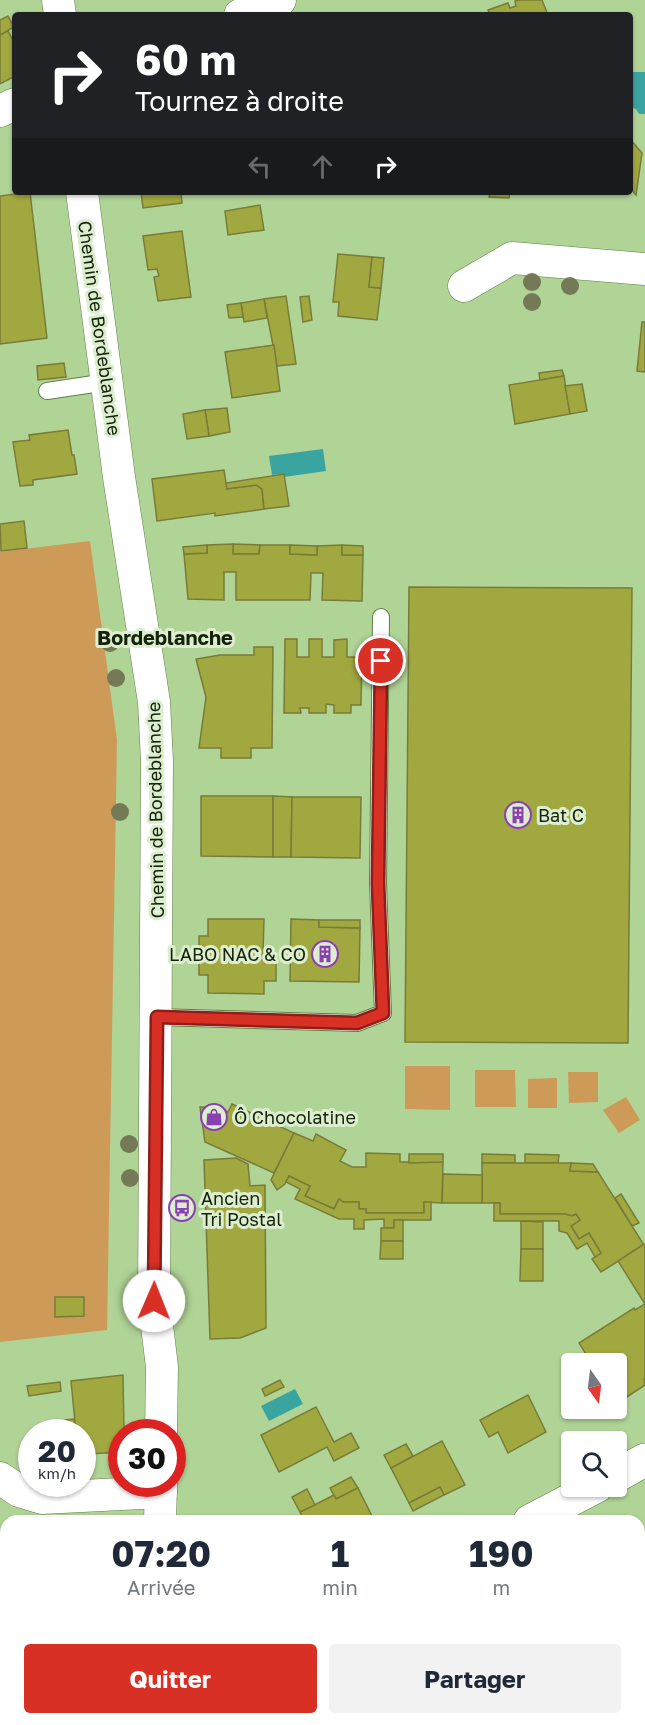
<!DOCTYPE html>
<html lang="fr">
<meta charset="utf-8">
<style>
body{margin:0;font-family:"Golos Text",sans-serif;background:#f2f2f3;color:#1f2937;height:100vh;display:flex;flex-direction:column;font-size:22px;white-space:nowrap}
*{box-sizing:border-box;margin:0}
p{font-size:20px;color:#747a83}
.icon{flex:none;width:33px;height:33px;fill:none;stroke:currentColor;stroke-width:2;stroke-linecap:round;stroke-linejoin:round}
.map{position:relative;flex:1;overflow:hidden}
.sheet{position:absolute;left:0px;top:1515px;width:645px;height:210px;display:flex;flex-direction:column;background:#fff;border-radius:18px 18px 0 0;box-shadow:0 2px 4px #0004}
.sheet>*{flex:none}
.guide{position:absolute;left:12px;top:12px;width:621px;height:183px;border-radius:6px;box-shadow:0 2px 4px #0004;background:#202124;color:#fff;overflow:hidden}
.needle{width:39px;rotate:166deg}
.controls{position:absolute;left:561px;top:1353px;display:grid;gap:12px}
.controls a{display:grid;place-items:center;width:66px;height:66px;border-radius:6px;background:#fff;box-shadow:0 2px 4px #0004;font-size:30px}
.speed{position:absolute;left:18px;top:1419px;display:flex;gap:12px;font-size:30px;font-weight:700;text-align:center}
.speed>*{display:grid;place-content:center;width:78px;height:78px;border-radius:50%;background:#fff;box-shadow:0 2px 4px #0004;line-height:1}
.speed small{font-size:15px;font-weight:400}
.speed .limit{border:9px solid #d22;background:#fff;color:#111}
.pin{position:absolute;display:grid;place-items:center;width:51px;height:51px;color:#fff;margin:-26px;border:3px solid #fff;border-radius:50%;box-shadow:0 2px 6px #0007}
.me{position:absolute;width:66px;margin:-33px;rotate:1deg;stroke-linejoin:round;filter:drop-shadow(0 0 4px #0008)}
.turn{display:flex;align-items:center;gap:21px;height:126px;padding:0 24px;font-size:27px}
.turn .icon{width:78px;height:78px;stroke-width:2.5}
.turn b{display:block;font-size:42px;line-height:51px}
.lanes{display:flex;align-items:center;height:57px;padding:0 24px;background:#0003;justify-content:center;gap:30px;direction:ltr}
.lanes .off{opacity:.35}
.eta{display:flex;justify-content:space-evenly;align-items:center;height:102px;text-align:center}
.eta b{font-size:36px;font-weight:700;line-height:42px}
.primary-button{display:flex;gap:12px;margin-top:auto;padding:12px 24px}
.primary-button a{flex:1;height:69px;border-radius:6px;background:#d93025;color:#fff;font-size:24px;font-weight:700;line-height:69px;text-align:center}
.primary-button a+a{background:#f2f2f3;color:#1f2937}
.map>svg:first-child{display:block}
.green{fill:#ce9a57}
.water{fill:#3aa4a1}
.building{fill:#a2a840;stroke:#787c39;stroke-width:1.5}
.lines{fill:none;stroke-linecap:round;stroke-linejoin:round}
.lane-casing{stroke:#607f46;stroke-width:18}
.street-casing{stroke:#607f46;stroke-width:33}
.secondary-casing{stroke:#607f46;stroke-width:34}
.lane{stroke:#fff;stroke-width:16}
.street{stroke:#fff;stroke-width:32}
.secondary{stroke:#fff;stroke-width:33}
.tree{fill:#737a55}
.route-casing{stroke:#8d1f18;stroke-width:15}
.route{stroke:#d93025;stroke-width:10}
.labels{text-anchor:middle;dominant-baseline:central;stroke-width:6;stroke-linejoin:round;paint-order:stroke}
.street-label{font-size:18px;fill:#16230b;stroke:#dceecf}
.poi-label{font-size:18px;fill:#16230b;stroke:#dceecf;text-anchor:start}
.neighbourhood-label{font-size:20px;font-weight:bold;fill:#16230b;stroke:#dceecf}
</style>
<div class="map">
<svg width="645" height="1725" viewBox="0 0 645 1725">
<rect width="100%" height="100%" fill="#b0d396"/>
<g class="green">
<polygon points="90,541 117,740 107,1330 0,1342 0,552"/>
<polygon points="405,1066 450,1066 450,1110 405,1109"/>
<polygon points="475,1070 515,1070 516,1107 475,1107"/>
<polygon points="568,1072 598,1072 598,1102 569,1103"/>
<polygon points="557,1078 557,1108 528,1108 528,1079"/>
<polygon points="626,1097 640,1120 619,1133 603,1110"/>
</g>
<g class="water">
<polygon points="633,72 645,72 645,114 639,114 636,109 630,107"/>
<polygon points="323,449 326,471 284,477 284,474 272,475 269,456"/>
<polygon points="295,1389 303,1404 269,1421 261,1406"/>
</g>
<g class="building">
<polygon points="518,0 542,0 548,15 490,15 488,10 508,3 510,8 516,6 515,1"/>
<polygon points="8,16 14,27 0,35 0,20"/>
<polygon points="8,31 15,44 15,76 0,84 0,35"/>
<polygon points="630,139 642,153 636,195 630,187"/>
<polygon points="30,192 47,338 0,344 0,196"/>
<polygon points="141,192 181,192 182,203 143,208"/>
<polygon points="490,192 510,192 509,198 489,197"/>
<polygon points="260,205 264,230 228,235 225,211"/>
<polygon points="182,231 191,297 158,301 154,277 159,276 157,269 148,270 143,236"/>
<polygon points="338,254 372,257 369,287 381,288 377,320 338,316 339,302 333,302"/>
<polygon points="372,257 384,258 381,288 369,287"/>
<polygon points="286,296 296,364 277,366 264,299"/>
<polygon points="309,296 312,320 303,322 300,297"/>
<polygon points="264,299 267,318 244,322 241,303"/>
<polygon points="241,303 243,317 229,318 227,305"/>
<polygon points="642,322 645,322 645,372 637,371"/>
<polygon points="274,345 280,391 232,398 225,352"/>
<polygon points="64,363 66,377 38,380 37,366"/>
<polygon points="562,370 564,376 540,380 539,373"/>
<polygon points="564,376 570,414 515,424 509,385"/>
<polygon points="582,384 587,411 570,414 565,386"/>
<polygon points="227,408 230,432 209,436 205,410"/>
<polygon points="205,410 209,436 187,439 183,414"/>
<polygon points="68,430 72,455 74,455 77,474 33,480 33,485 20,486 13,442 30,440 29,435"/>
<polygon points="224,470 227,489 256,485 262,489 264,509 215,516 215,513 157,521 152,479"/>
<polygon points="284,474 289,506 264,509 262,489 256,485 227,489 226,483"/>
<polygon points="24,521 27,548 1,551 0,524"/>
<polygon points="233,544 260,545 259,554 233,554"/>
<polygon points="233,544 233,554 259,554 260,545 290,545 290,554 317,555 317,546 342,545 342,555 363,555 362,601 322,600 323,573 311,573 310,600 236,600 236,572 224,572 224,600 188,599 184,554 207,553 207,545"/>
<polygon points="207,545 207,553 184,554 183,547"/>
<polygon points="290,545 317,546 317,555 290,554"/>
<polygon points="342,545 363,546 363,555 342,555"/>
<polygon points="409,587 632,588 628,1043 405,1042"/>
<polygon points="285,639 297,639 297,657 309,657 309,639 322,639 322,657 334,657 334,640 347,639 347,657 362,657 361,705 351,705 351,713 334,713 334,705 326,704 326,713 309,713 309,708 300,708 301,713 284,713"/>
<polygon points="254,647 273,647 272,748 251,748 251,758 221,758 221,748 199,748 206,697 196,659 220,655 254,655"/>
<polygon points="201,796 273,796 273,857 201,856"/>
<polygon points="273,796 292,797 291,857 273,857"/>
<polygon points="292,797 361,797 360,858 291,857"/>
<polygon points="208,919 264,919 263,954 276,953 276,981 264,981 264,994 208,993 208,975 199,975 199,936 208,936"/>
<polygon points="291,919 319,920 319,927 360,928 359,982 290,981"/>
<polygon points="319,920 360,920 360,928 319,927"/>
<polygon points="232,1104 294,1133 274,1173 205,1142 200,1107 218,1107 228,1112"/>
<polygon points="294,1133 313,1141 316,1134 346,1150 340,1161 352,1167 366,1167 366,1153 400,1154 400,1162 443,1162 442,1203 424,1202 424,1213 366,1213 366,1209 359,1209 359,1202 343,1202 339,1199 334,1209 305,1196 310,1186 289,1176 285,1184 277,1190 271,1180"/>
<polygon points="409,1154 443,1154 443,1162 409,1163"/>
<polygon points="482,1154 515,1155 515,1163 482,1163"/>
<polygon points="525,1154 559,1155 558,1163 525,1163"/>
<polygon points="236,1158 248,1164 250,1186 265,1185 266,1328 240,1338 210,1339 204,1160"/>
<polygon points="482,1163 571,1163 570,1171 598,1172 644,1245 601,1272 592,1259 601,1253 589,1233 579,1239 571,1226 580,1220 576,1214 572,1216 565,1214 500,1214 500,1203 482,1203"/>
<polygon points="571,1163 593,1164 598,1172 570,1171"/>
<polygon points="443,1174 482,1175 482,1203 442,1203"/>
<polygon points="289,1176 310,1186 305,1196 334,1209 339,1199 343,1202 359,1202 359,1209 366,1209 366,1213 424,1213 424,1202 431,1202 431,1220 394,1220 394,1228 384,1228 384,1219 364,1220 364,1229 354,1229 354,1219 339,1219 295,1199 300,1189 286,1182"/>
<polygon points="621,1194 639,1223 632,1226 615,1198"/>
<polygon points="494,1203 500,1203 500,1214 565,1214 572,1216 576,1214 580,1220 571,1226 579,1239 589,1233 601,1253 595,1257 587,1243 577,1249 567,1233 559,1231 559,1221 494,1221"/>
<polygon points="394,1220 403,1220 403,1241 381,1241 381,1228 394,1228"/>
<polygon points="521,1221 543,1222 543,1249 521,1249"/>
<polygon points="381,1241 403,1241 403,1259 380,1259"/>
<polygon points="644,1244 645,1245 645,1379 644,1379 645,1385 616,1404 616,1364 592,1364 579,1343 634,1308 635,1310 645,1304 618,1261"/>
<polygon points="521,1249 543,1249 543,1281 520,1281"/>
<polygon points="55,1297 84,1297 84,1316 55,1317"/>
<polygon points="123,1375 124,1432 122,1432 122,1452 88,1454 88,1459 82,1459 82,1432 76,1432 71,1381"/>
<polygon points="280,1380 284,1387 265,1396 262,1389"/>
<polygon points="60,1382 61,1391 29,1396 27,1386"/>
<polygon points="528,1395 546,1432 508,1453 498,1432 489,1437 480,1420"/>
<polygon points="316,1407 334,1442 351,1433 359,1448 334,1461 327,1447 279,1472 261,1435"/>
<polygon points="74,1419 76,1432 66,1432 65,1420"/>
<polygon points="442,1441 465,1485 444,1495 440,1487 409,1503 391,1468"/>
<polygon points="406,1444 413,1456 391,1468 384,1455"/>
<polygon points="351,1477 358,1488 336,1499 330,1488"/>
<polygon points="440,1487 444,1495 413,1511 409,1503"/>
<polygon points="358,1488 374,1520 372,1521 304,1521 300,1512 334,1495 336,1499"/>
<polygon points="307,1489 315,1505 300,1512 292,1497"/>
<polygon points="6,1565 6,1606 0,1607 0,1566"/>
<polygon points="0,1639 3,1639 6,1656 6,1680 0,1681"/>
<polygon points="6,1696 6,1719 54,1720 45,1725 0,1725 0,1699"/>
<polygon points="316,1719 340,1719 343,1722 340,1725 322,1725"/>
<polygon points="586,1719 618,1719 625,1725 580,1725"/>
</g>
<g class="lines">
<defs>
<g id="lane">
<polyline points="47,391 107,382"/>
<polyline points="157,1017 357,1023 383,1013 378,884 381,617"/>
</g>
<g id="street">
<polyline points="58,0 60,15"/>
<polyline points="240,15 280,0"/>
<polyline points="0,111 15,104"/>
<polyline points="82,192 119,477 154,702 157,761 154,1301 162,1367 161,1432"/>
<polyline points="464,286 512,258 645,269"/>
<polyline points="0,1478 19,1491 42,1498 161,1492"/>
<polyline points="160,1521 161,1484"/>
<polyline points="447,1719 454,1725"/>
</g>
<g id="secondary">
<polyline points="616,1476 645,1460"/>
<polyline points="530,1521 597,1486"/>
<path d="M159,1719C169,1724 176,1725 185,1719"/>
<polyline points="129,1725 141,1719"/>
</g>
</defs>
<use href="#lane" class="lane-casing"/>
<use href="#street" class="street-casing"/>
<use href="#secondary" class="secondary-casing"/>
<use href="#lane" class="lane"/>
<use href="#street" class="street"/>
<use href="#secondary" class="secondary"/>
</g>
<g class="tree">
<circle cx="532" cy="282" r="9"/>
<circle cx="570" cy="286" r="9"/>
<circle cx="532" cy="302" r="9"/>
<circle cx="110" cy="643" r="9"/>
<circle cx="116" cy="678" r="9"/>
<circle cx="120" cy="812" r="9"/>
<circle cx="129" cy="1144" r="9"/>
<circle cx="130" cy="1178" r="9"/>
</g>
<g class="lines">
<defs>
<polyline id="route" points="154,1301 157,1017 357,1023 383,1013 378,884 381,661"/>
</defs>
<use href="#route" class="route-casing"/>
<use href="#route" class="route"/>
</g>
<defs>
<symbol id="building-ring" viewBox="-11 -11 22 22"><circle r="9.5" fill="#dceecf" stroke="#8b40b2" stroke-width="1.5"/><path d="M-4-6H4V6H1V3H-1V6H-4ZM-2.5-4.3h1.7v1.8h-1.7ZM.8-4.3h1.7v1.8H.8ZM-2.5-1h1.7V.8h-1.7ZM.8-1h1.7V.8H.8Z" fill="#8b40b2"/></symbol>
<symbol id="shop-ring" viewBox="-11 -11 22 22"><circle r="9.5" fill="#dceecf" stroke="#8b40b2" stroke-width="1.5"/><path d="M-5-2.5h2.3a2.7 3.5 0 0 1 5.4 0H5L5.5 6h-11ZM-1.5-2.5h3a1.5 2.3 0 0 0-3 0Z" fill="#8b40b2"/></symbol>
<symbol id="bus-ring" viewBox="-11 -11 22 22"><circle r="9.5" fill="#dceecf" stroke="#8b40b2" stroke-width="1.5"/><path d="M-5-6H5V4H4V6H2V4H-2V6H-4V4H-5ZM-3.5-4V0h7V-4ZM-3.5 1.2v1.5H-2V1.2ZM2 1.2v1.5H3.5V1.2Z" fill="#8b40b2"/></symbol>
</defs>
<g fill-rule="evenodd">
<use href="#building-ring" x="503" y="800" width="30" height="30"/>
<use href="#building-ring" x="310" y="939" width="30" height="30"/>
<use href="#shop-ring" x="199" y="1102" width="30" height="30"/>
<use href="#bus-ring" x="167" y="1193" width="30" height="30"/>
</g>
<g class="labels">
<g class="street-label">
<text transform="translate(100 328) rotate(82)">Chemin de Bordeblanche</text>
<text transform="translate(155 810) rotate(-91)">Chemin de Bordeblanche</text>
</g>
<g class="poi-label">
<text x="538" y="815">Bat C</text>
<text x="306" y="954" text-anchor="end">LABO NAC &amp; CO</text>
<text x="234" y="1117">Ô Chocolatine</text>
<text x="201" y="1198">Ancien<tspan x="201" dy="21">Tri Postal</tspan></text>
</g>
<g class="neighbourhood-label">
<text x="165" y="637">Bordeblanche</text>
</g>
</g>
</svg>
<div class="controls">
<a><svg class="needle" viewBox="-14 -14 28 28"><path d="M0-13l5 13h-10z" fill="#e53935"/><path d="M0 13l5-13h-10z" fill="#747a83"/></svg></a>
<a><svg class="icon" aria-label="search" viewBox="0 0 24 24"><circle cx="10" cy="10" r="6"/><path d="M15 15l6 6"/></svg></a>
</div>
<div class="speed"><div>20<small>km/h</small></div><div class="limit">30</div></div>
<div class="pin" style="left:381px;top:661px;background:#d93025"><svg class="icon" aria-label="arrive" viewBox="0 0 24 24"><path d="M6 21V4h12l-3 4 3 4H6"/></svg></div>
<svg class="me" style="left:154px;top:1301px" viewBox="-20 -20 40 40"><circle r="19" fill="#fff"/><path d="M0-13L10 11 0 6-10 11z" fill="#d93025"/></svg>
<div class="guide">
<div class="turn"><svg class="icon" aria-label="right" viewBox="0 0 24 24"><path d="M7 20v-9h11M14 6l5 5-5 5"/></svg><div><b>60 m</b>Tournez à droite</div></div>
<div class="lanes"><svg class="icon off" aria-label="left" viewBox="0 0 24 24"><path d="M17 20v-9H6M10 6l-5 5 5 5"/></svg><svg class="icon off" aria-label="ahead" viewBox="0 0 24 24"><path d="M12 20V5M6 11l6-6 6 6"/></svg><svg class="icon" aria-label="right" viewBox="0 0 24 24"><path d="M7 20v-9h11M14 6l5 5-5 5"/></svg></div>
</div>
<section class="sheet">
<div class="eta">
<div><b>07:20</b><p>Arrivée</p></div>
<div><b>1</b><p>min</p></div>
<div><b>190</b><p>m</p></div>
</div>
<div class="primary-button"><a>Quitter</a><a>Partager</a></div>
</section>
</div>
